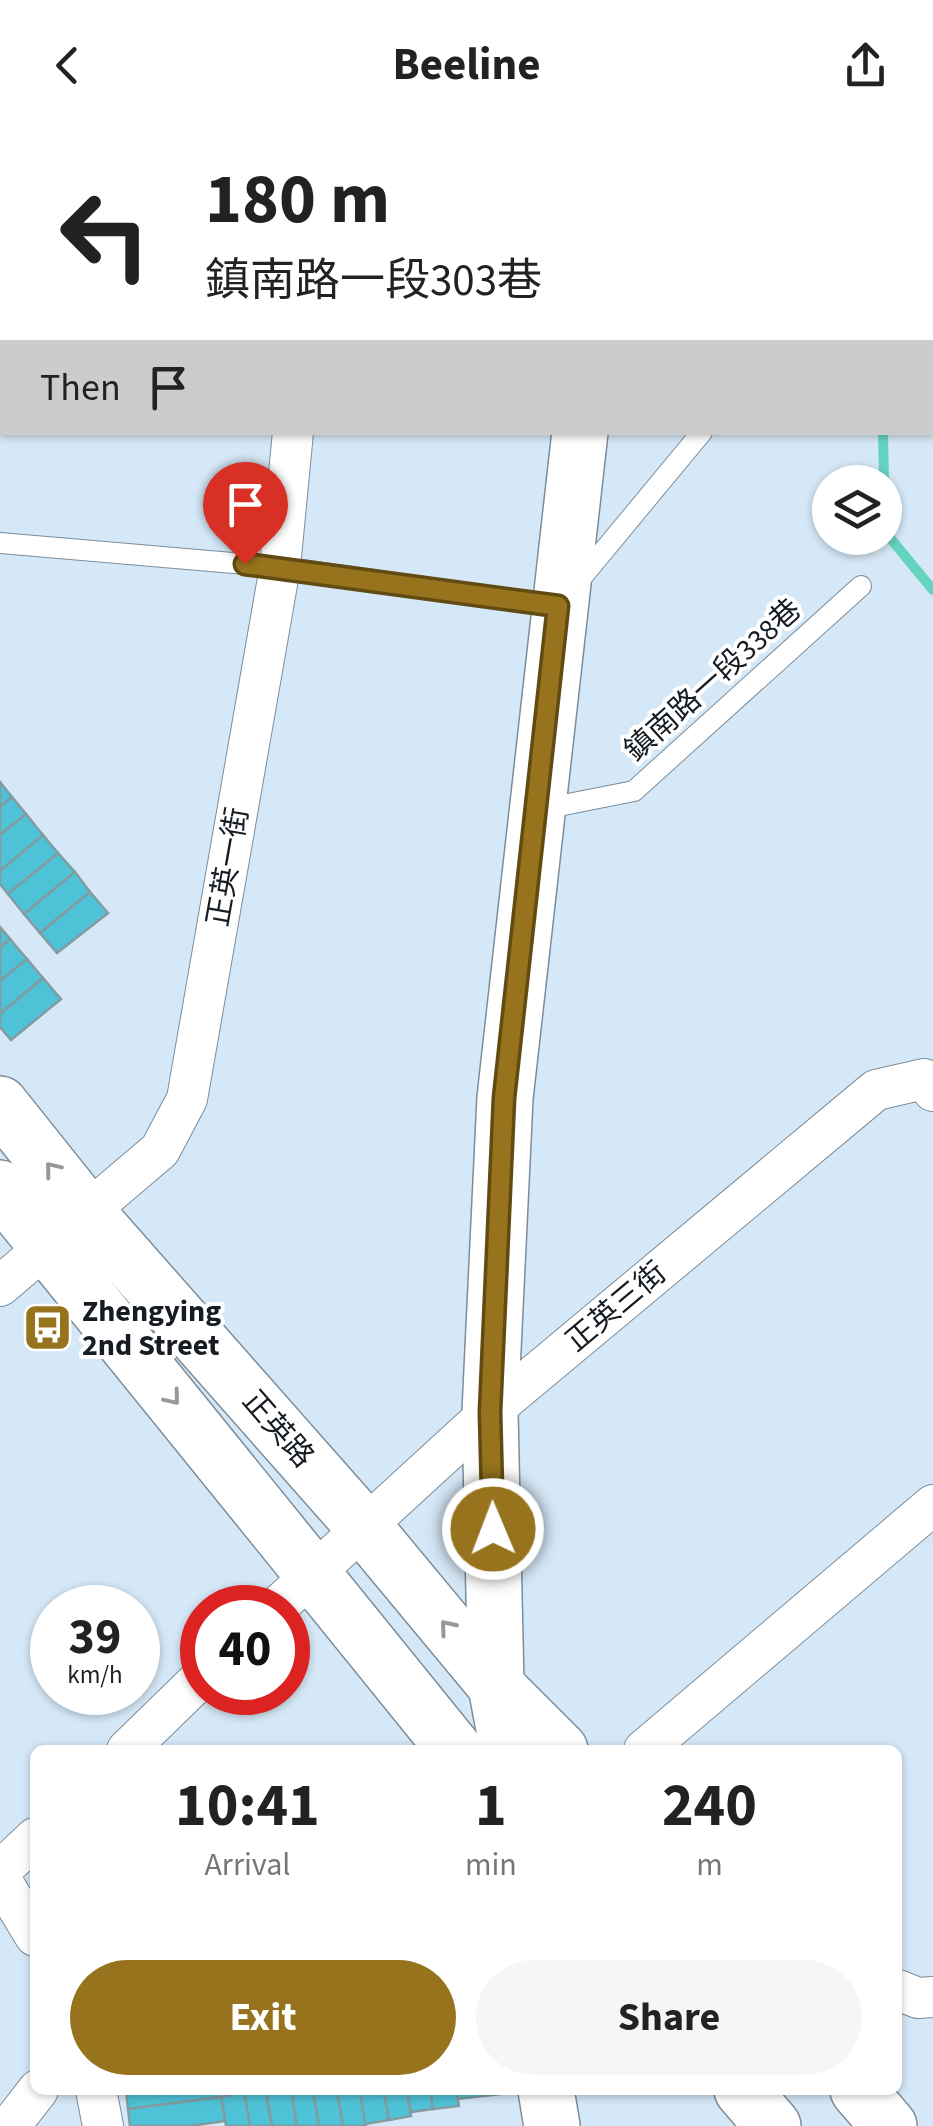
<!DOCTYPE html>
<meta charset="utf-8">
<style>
body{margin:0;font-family:"Source Sans 3","Noto Sans TC",sans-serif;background:#f6f6f6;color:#222;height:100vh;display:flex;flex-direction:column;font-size:38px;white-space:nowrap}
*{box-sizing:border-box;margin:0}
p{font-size:32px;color:#767676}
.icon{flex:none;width:55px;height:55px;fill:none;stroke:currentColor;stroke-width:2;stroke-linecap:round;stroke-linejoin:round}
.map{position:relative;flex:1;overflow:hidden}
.side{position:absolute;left:30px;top:1615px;width:872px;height:350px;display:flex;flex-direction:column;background:#fff;border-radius:15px;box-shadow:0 2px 8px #0004}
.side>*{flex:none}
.guide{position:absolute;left:0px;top:0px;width:935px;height:305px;box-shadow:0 2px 8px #0004;background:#fff;color:#222;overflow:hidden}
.controls{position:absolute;left:812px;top:335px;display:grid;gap:20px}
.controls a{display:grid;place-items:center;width:90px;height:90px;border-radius:50%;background:#fff;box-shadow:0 2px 8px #0004;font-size:50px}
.speed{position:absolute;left:30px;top:1455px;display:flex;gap:20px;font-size:50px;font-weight:700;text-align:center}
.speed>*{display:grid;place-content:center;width:130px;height:130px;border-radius:50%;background:#fff;box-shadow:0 2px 8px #0004;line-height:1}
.speed small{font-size:25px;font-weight:400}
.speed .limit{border:15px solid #d22;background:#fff;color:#111}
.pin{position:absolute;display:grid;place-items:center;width:85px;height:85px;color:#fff;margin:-102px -42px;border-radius:50% 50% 50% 0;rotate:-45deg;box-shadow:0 0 10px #0007}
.pin .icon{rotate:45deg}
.me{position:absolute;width:110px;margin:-55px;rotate:359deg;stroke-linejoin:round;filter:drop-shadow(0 0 8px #0008)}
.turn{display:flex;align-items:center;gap:35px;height:210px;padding:0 40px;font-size:45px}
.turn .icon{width:130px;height:130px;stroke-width:2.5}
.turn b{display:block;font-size:70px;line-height:85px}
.then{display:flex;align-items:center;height:95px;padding:0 40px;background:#0003;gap:20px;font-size:38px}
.eta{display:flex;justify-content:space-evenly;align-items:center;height:170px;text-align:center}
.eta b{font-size:60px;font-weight:700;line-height:70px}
.action{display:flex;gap:20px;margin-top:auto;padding:20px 40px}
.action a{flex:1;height:115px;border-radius:60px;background:#96731c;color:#fff;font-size:40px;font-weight:700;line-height:115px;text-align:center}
.action a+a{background:#f6f6f6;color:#222}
header{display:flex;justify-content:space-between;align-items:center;height:130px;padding:0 40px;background:#fff;font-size:45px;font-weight:700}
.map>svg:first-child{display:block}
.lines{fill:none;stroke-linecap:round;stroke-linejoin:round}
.stream{stroke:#65d4bf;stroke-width:10}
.building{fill:#4ec2d6;stroke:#829ca1;stroke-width:2.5}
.lane-casing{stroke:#7c8d9b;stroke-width:22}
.street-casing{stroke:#7c8d9b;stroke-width:42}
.secondary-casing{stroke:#7c8d9b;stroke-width:58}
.lane{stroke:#fff;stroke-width:20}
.street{stroke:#fff;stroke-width:40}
.secondary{stroke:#fff;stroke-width:55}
.oneway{stroke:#96999c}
.route-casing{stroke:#624b12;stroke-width:25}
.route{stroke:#96731c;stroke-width:18}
.labels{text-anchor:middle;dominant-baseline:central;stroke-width:8;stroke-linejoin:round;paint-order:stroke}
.street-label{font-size:30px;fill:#161c22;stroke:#fff}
.poi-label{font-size:30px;font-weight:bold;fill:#161c22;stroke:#fff;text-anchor:start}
</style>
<header><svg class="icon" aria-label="back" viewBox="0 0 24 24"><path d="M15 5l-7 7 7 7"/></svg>Beeline<svg class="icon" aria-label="share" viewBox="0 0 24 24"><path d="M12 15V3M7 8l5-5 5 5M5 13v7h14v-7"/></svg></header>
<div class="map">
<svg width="933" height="1996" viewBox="0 0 933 1996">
<rect width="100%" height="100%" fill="#d5e8f7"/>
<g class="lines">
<g class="stream">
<polyline points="814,0 815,2"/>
<polyline points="883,302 884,352"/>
<polyline points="885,382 886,403 933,460"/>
</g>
</g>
<g class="building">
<polygon points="0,652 12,667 0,677"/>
<polygon points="12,667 26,684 0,705 0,677"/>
<polygon points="26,684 43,705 0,741 0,705"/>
<polygon points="43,705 58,723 8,764 0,754 0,741"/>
<polygon points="58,723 75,742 24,784 8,764"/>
<polygon points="75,742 90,762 40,803 24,784"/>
<polygon points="90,762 108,783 57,823 40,803"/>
<polygon points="0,797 10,809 0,818"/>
<polygon points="10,809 27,829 0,851 0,818"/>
<polygon points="27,829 43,848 0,884 0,851"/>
<polygon points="43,848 61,869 11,910 0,897 0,884"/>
<polygon points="126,1960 220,1960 221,1967 128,1979"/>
<polygon points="265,1960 272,1996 250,1996 244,1962"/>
<polygon points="266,1960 291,1960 297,1996 272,1996"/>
<polygon points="291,1960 313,1960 319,1996 297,1996"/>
<polygon points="313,1960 337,1960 343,1996 319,1996"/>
<polygon points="337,1960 360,1960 366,1996 343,1996"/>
<polygon points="360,1960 384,1960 389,1990 365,1994"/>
<polygon points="384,1960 407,1960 411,1986 389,1990"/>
<polygon points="407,1960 430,1960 433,1979 411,1982"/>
<polygon points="430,1960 456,1960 459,1976 433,1979"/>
<polygon points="456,1960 517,1960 518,1962 458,1969"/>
<polygon points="244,1962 250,1996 226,1996 221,1967"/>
<polygon points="221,1967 225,1991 190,1996 130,1996 128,1979"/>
</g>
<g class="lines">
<defs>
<g id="lane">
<polyline points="0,413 280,437 559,476"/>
<polyline points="577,453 702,302"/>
<polyline points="538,680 634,661 861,456"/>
</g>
<g id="street">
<polyline points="303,0 304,2"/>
<polyline points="0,1156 160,1020 187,969 280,437 293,302"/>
<polyline points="276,1478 490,1282 876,960 924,949 933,961"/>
<polyline points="127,1620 202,1547"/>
<polyline points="644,1620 933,1375"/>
<polyline points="0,1741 35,1708"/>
<polyline points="0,1748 35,1806"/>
<polyline points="898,1860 918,1868 933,1867"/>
<polyline points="96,1960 103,1996"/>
<polyline points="10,1996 38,1960"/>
</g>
<g id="secondary">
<polyline points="620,2 620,0"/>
<polyline points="0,974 87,1083 364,1397 496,1556 560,1620"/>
<polyline points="0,1058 455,1620"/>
<polyline points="508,1620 496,1556 490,1282 505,968 580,302"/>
<polyline points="546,1960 552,1996"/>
<polyline points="742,1960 773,1996"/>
<polyline points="858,1960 889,1996"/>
</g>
</defs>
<use href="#lane" class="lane-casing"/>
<use href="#street" class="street-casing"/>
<use href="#secondary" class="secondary-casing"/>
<use href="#lane" class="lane"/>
<use href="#street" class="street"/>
<use href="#secondary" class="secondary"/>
</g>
<defs><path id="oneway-chevron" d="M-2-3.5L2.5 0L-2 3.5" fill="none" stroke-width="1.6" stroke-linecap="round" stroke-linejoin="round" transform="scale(2.5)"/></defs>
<g class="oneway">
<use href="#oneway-chevron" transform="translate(52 1039) rotate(-129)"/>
<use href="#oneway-chevron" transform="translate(173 1268) rotate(51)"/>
<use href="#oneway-chevron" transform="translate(447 1497) rotate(-130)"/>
</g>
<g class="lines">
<defs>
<polyline id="route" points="245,434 558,476 504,968 490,1282 493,1399"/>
</defs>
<use href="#route" class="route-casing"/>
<use href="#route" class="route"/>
</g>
<defs>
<symbol id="bus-square" viewBox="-11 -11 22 22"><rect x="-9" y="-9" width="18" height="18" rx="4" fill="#96731c" stroke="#fff"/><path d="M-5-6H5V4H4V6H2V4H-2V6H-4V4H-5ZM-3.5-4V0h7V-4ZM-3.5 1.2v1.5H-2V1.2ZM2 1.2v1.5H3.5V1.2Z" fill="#fff"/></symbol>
</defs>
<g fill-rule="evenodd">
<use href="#bus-square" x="20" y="1170" width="55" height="55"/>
</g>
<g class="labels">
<g class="street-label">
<text transform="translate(713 550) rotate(-42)">鎮南路一段338巷</text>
<text transform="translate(228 737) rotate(-80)">正英一街</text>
<text transform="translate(616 1177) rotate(-40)">正英三街</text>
<text transform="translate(278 1299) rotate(49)">正英路</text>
</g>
<g class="poi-label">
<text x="82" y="1181">Zhengying<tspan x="82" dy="34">2nd Street</tspan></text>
</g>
</g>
</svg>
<div class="controls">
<a><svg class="icon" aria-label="layers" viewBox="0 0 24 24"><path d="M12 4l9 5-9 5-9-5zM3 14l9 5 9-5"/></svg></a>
</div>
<div class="speed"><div>39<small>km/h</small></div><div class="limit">40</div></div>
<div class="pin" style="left:245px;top:434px;background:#d93025"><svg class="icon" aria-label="arrive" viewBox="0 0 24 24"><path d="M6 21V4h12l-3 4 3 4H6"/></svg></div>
<svg class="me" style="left:493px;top:1399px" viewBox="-20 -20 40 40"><circle r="17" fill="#96731c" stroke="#fff" stroke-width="3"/><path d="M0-11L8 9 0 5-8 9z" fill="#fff"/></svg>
<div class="guide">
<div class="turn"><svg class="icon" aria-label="left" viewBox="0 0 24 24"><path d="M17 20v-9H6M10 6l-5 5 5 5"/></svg><div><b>180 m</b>鎮南路一段303巷</div></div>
<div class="then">Then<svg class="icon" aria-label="arrive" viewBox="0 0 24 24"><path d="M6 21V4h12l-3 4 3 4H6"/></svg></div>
</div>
<section class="side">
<div class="eta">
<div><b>10:41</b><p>Arrival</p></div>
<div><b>1</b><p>min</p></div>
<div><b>240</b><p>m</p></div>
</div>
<div class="action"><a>Exit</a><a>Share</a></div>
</section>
</div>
